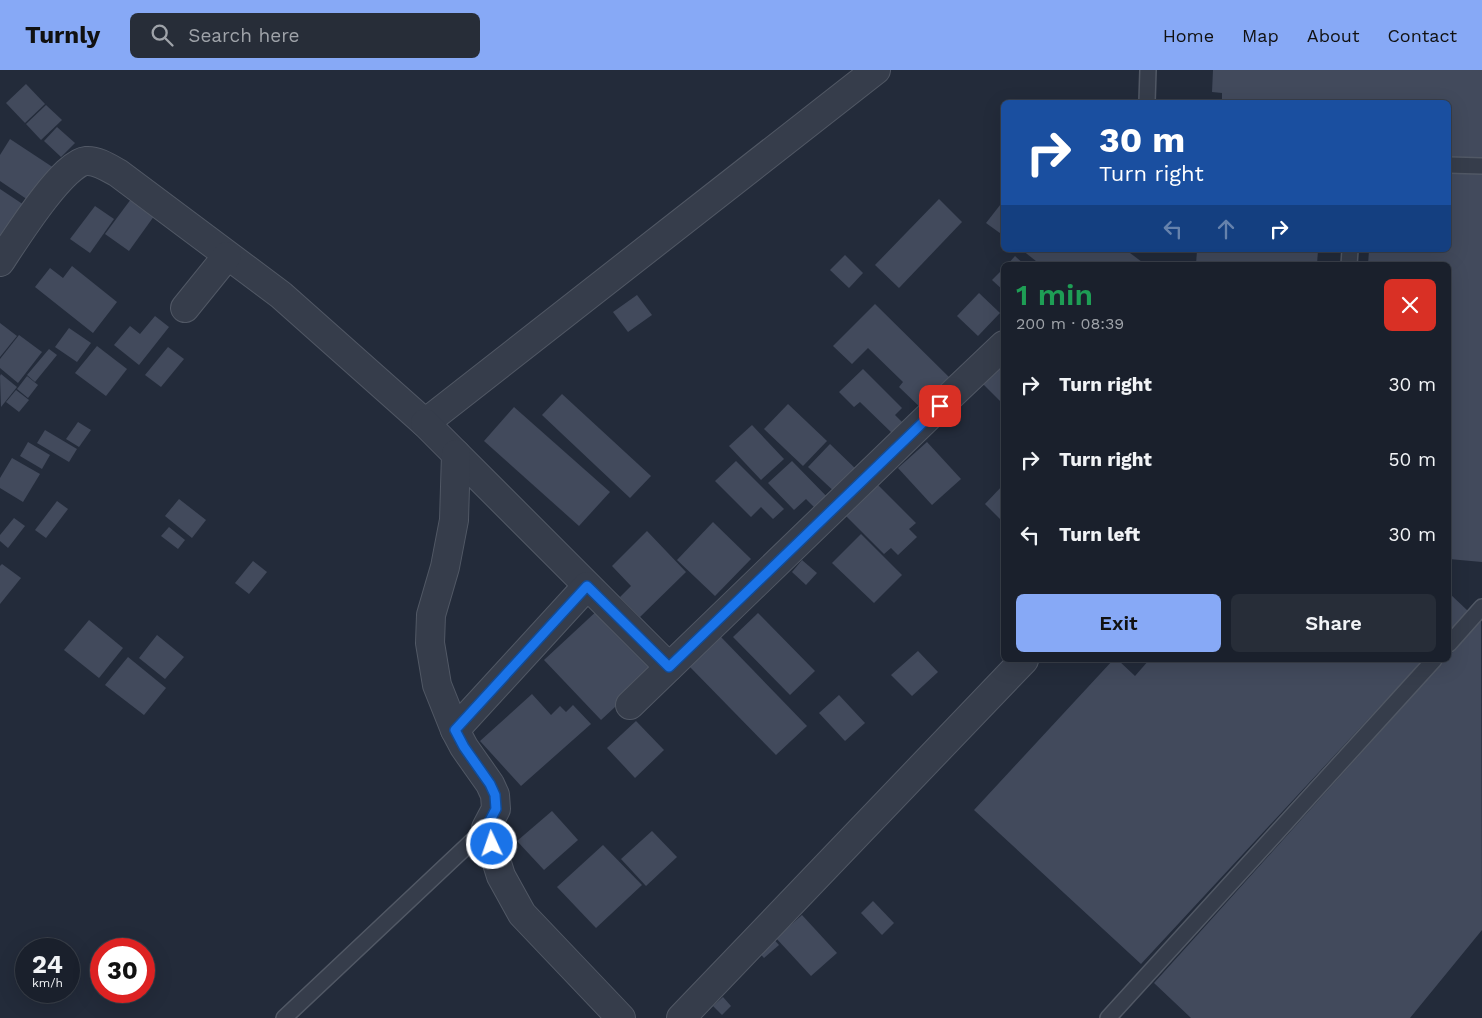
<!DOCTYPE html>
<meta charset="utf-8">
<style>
body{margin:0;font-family:"Work Sans",sans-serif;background:#272d38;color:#f1f3f6;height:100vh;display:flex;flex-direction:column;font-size:19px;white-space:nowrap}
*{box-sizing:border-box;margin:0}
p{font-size:16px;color:#9fa3a9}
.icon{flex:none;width:28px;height:28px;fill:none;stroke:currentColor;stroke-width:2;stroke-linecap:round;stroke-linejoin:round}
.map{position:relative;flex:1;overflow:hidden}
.sheet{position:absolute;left:1001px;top:192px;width:450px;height:400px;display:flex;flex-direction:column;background:#1a202c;border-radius:8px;box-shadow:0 5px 20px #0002,0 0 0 1px #383e48}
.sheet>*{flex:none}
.top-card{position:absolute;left:1001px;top:30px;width:450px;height:152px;border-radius:8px;box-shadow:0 5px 20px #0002,0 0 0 1px #383e48;background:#1a4fa0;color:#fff;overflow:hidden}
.speed{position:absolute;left:15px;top:868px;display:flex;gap:10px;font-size:25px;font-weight:700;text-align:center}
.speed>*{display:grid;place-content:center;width:65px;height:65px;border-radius:50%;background:#1a202c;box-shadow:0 5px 20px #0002,0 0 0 1px #383e48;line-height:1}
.speed small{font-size:12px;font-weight:400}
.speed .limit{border:8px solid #d22;background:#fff;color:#111}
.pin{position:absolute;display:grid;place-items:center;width:42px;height:42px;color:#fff;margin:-21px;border-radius:10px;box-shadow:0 2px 8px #0006}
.me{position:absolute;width:55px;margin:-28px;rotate:357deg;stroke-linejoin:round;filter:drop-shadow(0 0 4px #0008)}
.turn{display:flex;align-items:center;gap:18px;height:105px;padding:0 15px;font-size:22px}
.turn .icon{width:65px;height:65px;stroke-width:2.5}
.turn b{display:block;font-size:35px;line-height:42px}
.lanes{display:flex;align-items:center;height:48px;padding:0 15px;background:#0003;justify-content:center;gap:25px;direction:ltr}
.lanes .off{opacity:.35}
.round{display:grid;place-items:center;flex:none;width:52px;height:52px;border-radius:8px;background:#272d38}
.headline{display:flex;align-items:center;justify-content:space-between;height:85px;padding:0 15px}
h1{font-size:30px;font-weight:600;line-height:38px;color:#1e9e55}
.action{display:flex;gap:10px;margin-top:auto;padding:10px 15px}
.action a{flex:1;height:58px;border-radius:8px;background:#87a9f6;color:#111;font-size:20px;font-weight:600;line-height:58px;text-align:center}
.action a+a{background:#272d38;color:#f1f3f6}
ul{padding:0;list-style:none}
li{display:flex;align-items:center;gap:15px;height:75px;padding:0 15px}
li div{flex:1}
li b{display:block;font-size:19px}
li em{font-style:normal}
header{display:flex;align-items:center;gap:30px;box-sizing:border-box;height:70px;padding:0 25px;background:#87a9f6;color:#111}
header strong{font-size:24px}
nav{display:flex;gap:28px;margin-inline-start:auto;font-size:18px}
.search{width:350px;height:45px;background:#272d38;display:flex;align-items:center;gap:12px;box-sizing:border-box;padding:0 18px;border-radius:8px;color:#9fa3a9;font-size:19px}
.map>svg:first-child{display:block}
.building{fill:#424a5c}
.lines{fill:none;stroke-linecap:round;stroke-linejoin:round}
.lane-casing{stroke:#515865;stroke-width:18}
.street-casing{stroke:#515865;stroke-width:30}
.lane{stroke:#363d4b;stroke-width:15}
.street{stroke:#363d4b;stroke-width:28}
.route-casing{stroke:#114b97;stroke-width:12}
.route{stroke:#1a73e8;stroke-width:9}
</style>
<header>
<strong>Turnly</strong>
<div class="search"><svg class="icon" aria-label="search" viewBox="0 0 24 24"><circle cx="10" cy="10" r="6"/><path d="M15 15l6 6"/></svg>Search here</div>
<nav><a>Home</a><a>Map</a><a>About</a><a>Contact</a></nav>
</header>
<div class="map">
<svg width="1482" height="948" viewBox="0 0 1482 948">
<rect width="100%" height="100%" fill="#232b3a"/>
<g class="building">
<polygon points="1213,0 1482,0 1482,93 1449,92 1449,32 1222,32 1222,23 1212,22"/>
<polygon points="26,14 45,34 25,53 6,33"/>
<polygon points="46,35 62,50 41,70 26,54"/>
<polygon points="57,57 75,73 61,87 44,71"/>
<polygon points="10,69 54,98 31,132 0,111 0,85"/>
<polygon points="1449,101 1482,103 1482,492 1449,489 1449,195 1368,195 1369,180 1449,180"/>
<polygon points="0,119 30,139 0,174"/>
<polygon points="134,125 157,142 129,181 105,164"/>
<polygon points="939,129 962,152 899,218 875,195"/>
<polygon points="1004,130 1004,166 986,153"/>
<polygon points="95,136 114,149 90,183 70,169"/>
<polygon points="1022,180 1126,180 1146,195 1041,195"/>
<polygon points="1197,180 1318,180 1317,195 1196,195"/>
<polygon points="845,185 863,203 849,218 830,200"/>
<polygon points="1015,186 1025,195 1007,195"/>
<polygon points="72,196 117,232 93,263 35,217 50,198 63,208"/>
<polygon points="1004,198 1004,221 992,210"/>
<polygon points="979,223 1000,243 978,266 957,246"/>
<polygon points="637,225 652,245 628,262 613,242"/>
<polygon points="875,234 953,311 924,341 899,317 903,312 868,278 852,294 833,276"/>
<polygon points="155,246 169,257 139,295 114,275 130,256 140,264"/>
<polygon points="0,253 17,266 0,287"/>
<polygon points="69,258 91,273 77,292 55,277"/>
<polygon points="19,265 42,282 18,313 0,298 0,289"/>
<polygon points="97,276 127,299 106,326 75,303"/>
<polygon points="168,277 184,289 161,317 145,305"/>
<polygon points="49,279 57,285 35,312 27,305"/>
<polygon points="1004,292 1004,335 982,313"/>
<polygon points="863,299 902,338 895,345 904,354 894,365 860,332 854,337 839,322"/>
<polygon points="1,304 17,317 1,337 0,306"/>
<polygon points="27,306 38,315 28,328 17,319"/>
<polygon points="16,320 29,330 19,342 6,332"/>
<polygon points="562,324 651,406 630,428 542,345"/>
<polygon points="788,334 827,371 803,396 764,359"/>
<polygon points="514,337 610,422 579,456 484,371"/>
<polygon points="78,352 91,360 79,377 66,369"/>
<polygon points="752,355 784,389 761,410 729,376"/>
<polygon points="45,360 77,379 69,392 37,373"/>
<polygon points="28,372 50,385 42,399 20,386"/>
<polygon points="927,372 961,409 932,435 898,398"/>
<polygon points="830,374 860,403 838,425 808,397"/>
<polygon points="12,388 40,404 23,432 0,418 0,408"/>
<polygon points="736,391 784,439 773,449 761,437 751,447 715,411"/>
<polygon points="792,391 832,432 820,443 806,429 794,440 768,413"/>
<polygon points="875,412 916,453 909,459 917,467 898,485 891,478 884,484 843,443"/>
<polygon points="1004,414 1004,449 1002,451 985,434"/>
<polygon points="179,429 206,450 192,468 165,446"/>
<polygon points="57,431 68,439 46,468 35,460"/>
<polygon points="14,448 25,456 8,478 0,471 0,465"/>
<polygon points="713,452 751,489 715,526 677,490"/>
<polygon points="169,457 185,470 178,479 161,466"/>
<polygon points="647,461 686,502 640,547 620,527 631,516 612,496"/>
<polygon points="861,464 902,505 874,533 832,493"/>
<polygon points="802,490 817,503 806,515 792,502"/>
<polygon points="253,491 267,502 249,524 235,513"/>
<polygon points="2,494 21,508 0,534 0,496"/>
<polygon points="1449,523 1468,541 1449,562"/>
<polygon points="600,538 657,598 601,650 544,590"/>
<polygon points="758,543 815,601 790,625 733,567"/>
<polygon points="89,550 123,578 99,608 64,580"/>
<polygon points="1481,551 1482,860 1410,948 1191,948 1154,913 1445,590 1449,590 1449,586"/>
<polygon points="157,565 184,587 165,609 139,588"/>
<polygon points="720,566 807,656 776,685 689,596"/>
<polygon points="918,581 938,602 912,626 891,605"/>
<polygon points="128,587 166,618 144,645 105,615"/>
<polygon points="1113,590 1118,590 1135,606 1149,590 1423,590 1141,894 974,740"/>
<polygon points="532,624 551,645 560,636 566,642 573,635 591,654 521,716 480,671"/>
<polygon points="839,625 865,653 845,671 819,643"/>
<polygon points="636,651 664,680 635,708 607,678"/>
<polygon points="552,741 578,770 544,800 517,771"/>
<polygon points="652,761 677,787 646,816 621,789"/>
<polygon points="603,775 642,815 596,858 557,817"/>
<polygon points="873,831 894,853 882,865 861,843"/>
<polygon points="802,845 837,883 811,906 776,868"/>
<polygon points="769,864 779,875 764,888 754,877"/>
<polygon points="723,927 731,936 722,945 713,936"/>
</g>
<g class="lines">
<defs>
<g id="lane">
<polyline points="1147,32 1148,0"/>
<polyline points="1449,95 1482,96"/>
<polyline points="1349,195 1350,180"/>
<polyline points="1449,574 1482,537"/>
<polyline points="284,948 486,758"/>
<polyline points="1108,948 1434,590"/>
</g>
<g id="street">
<path d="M0,192C14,171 63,93 86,91C97,90 109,98 118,103L281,225L425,353L876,0"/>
<polyline points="185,238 227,186"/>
<polyline points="425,353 669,597"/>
<polyline points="587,516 455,660 464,677 490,714 495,725 496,739 486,758 501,806 522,844 621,948"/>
<polyline points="630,635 927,348 1004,275"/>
<polyline points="455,660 437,615 430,573 431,545 445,497 454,450 456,384"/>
<polyline points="681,948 1024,590"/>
</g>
</defs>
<use href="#lane" class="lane-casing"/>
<use href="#street" class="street-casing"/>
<use href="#lane" class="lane"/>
<use href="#street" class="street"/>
</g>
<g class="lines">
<defs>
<polyline id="route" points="492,774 486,758 496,739 495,725 490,714 464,677 455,660 587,516 669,597 940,336"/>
</defs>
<use href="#route" class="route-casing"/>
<use href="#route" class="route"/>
</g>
</svg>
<div class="speed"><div>24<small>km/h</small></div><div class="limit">30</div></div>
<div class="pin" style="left:940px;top:336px;background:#d93025"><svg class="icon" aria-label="arrive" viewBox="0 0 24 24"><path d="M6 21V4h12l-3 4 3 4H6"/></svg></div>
<svg class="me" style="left:492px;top:774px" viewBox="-20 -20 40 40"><circle r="17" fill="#1a73e8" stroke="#fff" stroke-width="3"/><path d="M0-11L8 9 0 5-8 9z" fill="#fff"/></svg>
<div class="top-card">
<div class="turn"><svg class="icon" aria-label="right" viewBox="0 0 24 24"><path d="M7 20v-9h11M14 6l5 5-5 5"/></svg><div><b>30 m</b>Turn right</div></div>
<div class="lanes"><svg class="icon off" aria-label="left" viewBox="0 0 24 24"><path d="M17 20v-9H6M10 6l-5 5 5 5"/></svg><svg class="icon off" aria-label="ahead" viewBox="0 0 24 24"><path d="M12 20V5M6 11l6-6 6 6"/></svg><svg class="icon" aria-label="right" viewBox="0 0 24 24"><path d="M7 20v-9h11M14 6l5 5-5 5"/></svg></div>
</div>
<section class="sheet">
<div class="headline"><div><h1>1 min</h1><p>200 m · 08:39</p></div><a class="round" style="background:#d93025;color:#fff"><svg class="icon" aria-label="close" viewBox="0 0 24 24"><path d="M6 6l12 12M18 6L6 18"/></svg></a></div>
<ul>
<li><svg class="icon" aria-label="right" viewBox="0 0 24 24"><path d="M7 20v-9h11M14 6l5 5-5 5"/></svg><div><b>Turn right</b></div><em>30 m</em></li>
<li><svg class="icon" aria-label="right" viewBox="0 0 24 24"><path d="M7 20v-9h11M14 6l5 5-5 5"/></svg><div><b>Turn right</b></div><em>50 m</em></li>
<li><svg class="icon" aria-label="left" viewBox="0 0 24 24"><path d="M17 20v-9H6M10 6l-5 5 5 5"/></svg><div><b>Turn left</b></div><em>30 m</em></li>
</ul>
<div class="action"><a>Exit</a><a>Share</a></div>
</section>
</div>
